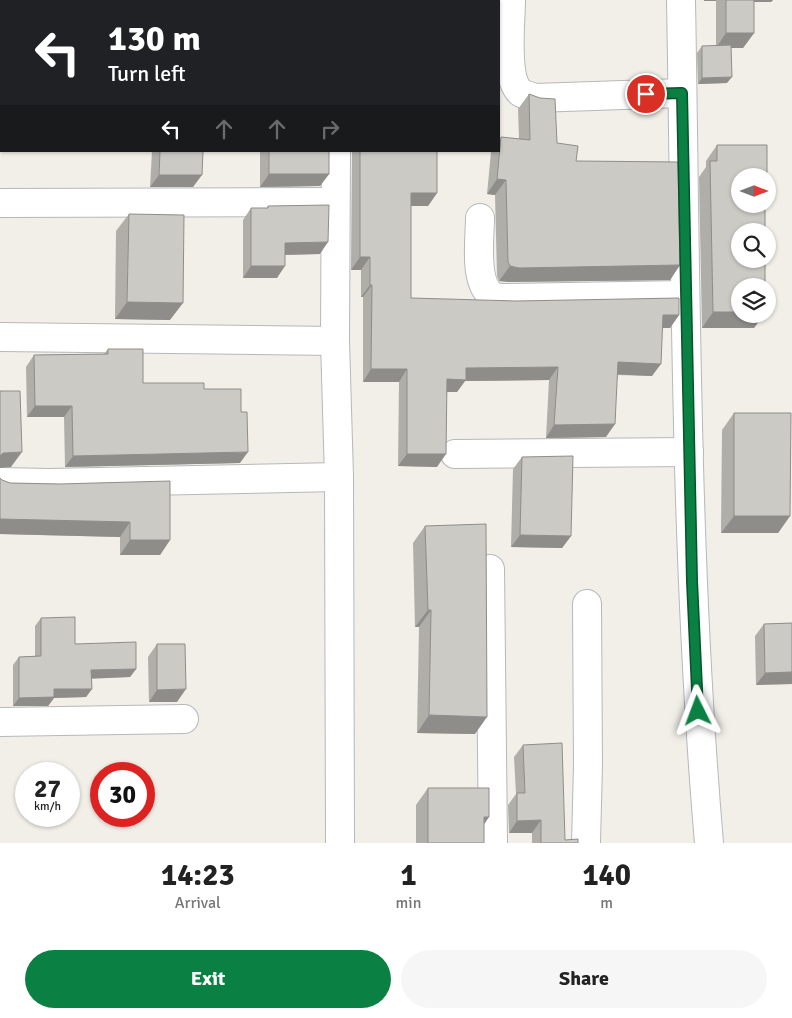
<!DOCTYPE html>
<style>
body{margin:0;font-family:Signika,sans-serif;background:#f6f6f6;color:#222;height:100vh;display:flex;flex-direction:column;font-size:19px;white-space:nowrap}
*{box-sizing:border-box;margin:0}
p{font-size:16px;color:#767676}
.icon{flex:none;width:28px;height:28px;fill:none;stroke:currentColor;stroke-width:2;stroke-linecap:round;stroke-linejoin:round}
.map{position:relative;height:843px;overflow:hidden}
.sheet{display:flex;flex-direction:column;background:#fff;flex:1}
.sheet>*{flex:none}
.guide{position:absolute;left:0px;top:0px;width:500px;height:152px;box-shadow:0 1px 4px #0004;background:#202124;color:#fff;overflow:hidden}
.needle{width:32px;rotate:90deg}
.fabs{position:absolute;left:731px;top:168px;display:grid;gap:10px}
.fabs a{display:grid;place-items:center;width:45px;height:45px;border-radius:50%;background:#fff;box-shadow:0 1px 4px #0004;font-size:25px}
.speed{position:absolute;left:15px;top:762px;display:flex;gap:10px;font-size:25px;font-weight:700;text-align:center}
.speed>*{display:grid;place-content:center;width:65px;height:65px;border-radius:50%;background:#fff;box-shadow:0 1px 4px #0004;line-height:1}
.speed small{font-size:12px;font-weight:400}
.speed .limit{border:8px solid #d22;background:#fff;color:#111}
.pin{position:absolute;display:grid;place-items:center;width:42px;height:42px;color:#fff;margin:-21px;border:2px solid #fff;border-radius:50%;box-shadow:0 1px 5px #0007}
.me{position:absolute;width:55px;margin:-28px;rotate:357deg;stroke-linejoin:round;filter:drop-shadow(0 0 4px #0008)}
.turn{display:flex;align-items:center;gap:18px;height:105px;padding:0 25px;font-size:22px}
.turn .icon{width:65px;height:65px;stroke-width:2.5}
.turn b{display:block;font-size:35px;line-height:42px}
.lanes{display:flex;align-items:center;height:48px;padding:0 25px;background:#0003;justify-content:center;gap:25px;direction:ltr}
.lanes .off{opacity:.35}
.eta{display:flex;justify-content:space-evenly;align-items:center;height:85px;text-align:center}
.eta b{font-size:30px;font-weight:700;line-height:35px}
.cta{display:flex;gap:10px;margin-top:auto;padding:10px 25px}
.cta a{flex:1;height:58px;border-radius:30px;background:#0b8043;color:#fff;font-size:20px;font-weight:700;line-height:58px;text-align:center}
.cta a+a{background:#f6f6f6;color:#222}
.map>svg:first-child{display:block}
.lines{fill:none;stroke-linecap:round;stroke-linejoin:round}
.minor-casing{stroke:#b5b8bc;stroke-width:30}
.minor{stroke:#fff;stroke-width:28}
.wall{fill:#afaea9}
.shaded-wall{fill:#8f8d8a}
.building{fill:#cccac5;stroke:#8f8d8a}
.route-casing{stroke:#07532c;stroke-width:12}
.route{stroke:#0b8043;stroke-width:9}
</style>
<div class="map">
<svg width="792" height="843" viewBox="0 0 792 843">
<rect width="100%" height="100%" fill="#f1efe8"/>
<g class="lines">
<defs>
<g id="minor">
<path d="M511,0C511,22 504,77 520,92C524,95 530,96 535,98L682,93"/>
<path d="M681,0C686,281 685,563 709,843"/>
<polyline points="338,1 338,0"/>
<polyline points="0,87 1,87"/>
<polyline points="336,151 335,341 339,477 340,843"/>
<polyline points="0,203 335,202"/>
<path d="M480,218C480,239 473,284 493,296C497,298 504,298 509,298L685,295"/>
<polyline points="0,337 335,341"/>
<polyline points="455,454 689,452"/>
<polyline points="0,482 49,483 339,477"/>
<polyline points="490,569 493,843"/>
<polyline points="0,722 184,719"/>
<polyline points="586,843 588,765 587,604"/>
</g>
</defs>
<use href="#minor" class="minor-casing"/>
<use href="#minor" class="minor"/>
</g>
<g class="wall">
<polygon points="704,0 773,0 771,2 754,2 754,33 743,48 731,48 727,83 698,84 697,53 702,46 716,46 716,1"/>
<polygon points="529,94 557,143 576,161 680,265 670,280 509,282 499,281 497,276 495,195 487,194 491,152 491,151 499,151 499,141 501,137 519,139 518,109"/>
<polygon points="717,145 740,176 740,314 764,314 754,328 702,328 699,177 706,167 706,161"/>
<polygon points="152,151 203,151 193,187 150,187"/>
<polygon points="260,151 329,151 329,174 320,186 260,187"/>
<polygon points="352,151 437,151 437,193 428,206 411,206 411,298 679,315 670,328 662,328 652,376 618,375 606,437 546,438 549,380 465,381 457,392 447,392 437,467 398,466 399,382 363,382 363,297 361,297 361,270 351,270"/>
<polygon points="268,206 320,254 285,255 277,278 243,278 243,220 251,208 267,208"/>
<polygon points="129,214 170,320 115,319 116,231"/>
<polygon points="108,349 143,383 204,389 240,463 65,467 64,417 27,417 26,367 34,355 104,354"/>
<polygon points="734,413 790,516 778,533 721,533 722,430"/>
<polygon points="522,457 571,536 562,548 511,547 513,469"/>
<polygon points="0,478 2,480 10,483 59,484 170,540 160,555 120,555 120,537 0,534"/>
<polygon points="425,526 475,734 417,733 419,627 415,627 413,543"/>
<polygon points="41,618 75,644 136,669 130,677 92,678 92,689 86,697 54,698 48,706 13,706 13,665 19,657 35,656 35,626"/>
<polygon points="792,623 792,684 756,685 755,636 764,624"/>
<polygon points="157,644 177,702 149,702 148,657"/>
<polygon points="523,745 565,840 578,843 532,843 532,833 509,833 508,805 516,794 514,757"/>
<polygon points="428,788 484,824 484,843 416,843 416,805"/>
</g>
<g class="shaded-wall">
<rect x="704" y="0" width="12" height="1"/>
<polygon points="744,0 773,0 771,2 743,2"/>
<polygon points="726,33 754,33 743,48 716,48"/>
<polygon points="1,61 1,72 0,71 0,62"/>
<polygon points="732,77 727,83 698,84 702,78"/>
<polygon points="269,174 329,174 320,186 260,187"/>
<polygon points="159,175 202,175 193,187 150,187"/>
<polygon points="497,179 506,180 495,195 487,194"/>
<polygon points="411,193 437,193 428,206 402,206"/>
<polygon points="328,242 320,254 277,255 285,243"/>
<polygon points="360,257 370,257 361,270 351,270"/>
<polygon points="680,265 670,280 509,282 499,281 510,266"/>
<polygon points="251,266 285,266 277,278 243,278"/>
<polygon points="370,285 372,285 363,297 361,297"/>
<polygon points="127,302 183,303 170,320 115,319"/>
<polygon points="713,312 740,312 740,314 764,314 754,328 702,328"/>
<polygon points="663,315 679,315 670,328 654,328"/>
<polygon points="618,362 661,364 652,376 609,374"/>
<polygon points="558,367 549,380 465,381 457,392 438,392 447,379 466,368"/>
<polygon points="371,369 407,369 399,382 363,382"/>
<polygon points="35,406 72,406 64,417 27,417"/>
<polygon points="615,424 606,437 546,438 554,425"/>
<polygon points="22,452 11,467 0,468 0,456 3,453"/>
<polygon points="248,452 240,463 65,467 73,456"/>
<polygon points="407,454 446,454 437,467 398,466"/>
<polygon points="734,516 790,516 778,533 721,533"/>
<polygon points="0,519 130,522 120,537 0,534"/>
<polygon points="520,535 571,536 562,548 511,547"/>
<polygon points="130,540 170,540 160,555 120,555"/>
<polygon points="428,610 431,610 419,627 415,627"/>
<polygon points="136,669 130,677 86,679 91,670"/>
<polygon points="792,672 792,684 756,685 765,673"/>
<polygon points="54,689 92,689 86,697 54,698 48,706 13,706 19,698"/>
<polygon points="186,689 177,702 149,702 157,690"/>
<polygon points="429,715 487,717 475,734 417,733"/>
<polygon points="484,817 489,817 477,835"/>
<polygon points="541,820 532,833 509,833 517,821"/>
</g>
<g class="building">
<rect x="726" y="0" width="28" height="33"/>
<polygon points="0,20 1,20 1,61 0,62"/>
<polygon points="731,45 732,77 702,78 702,46"/>
<polygon points="529,94 540,98 555,99 557,143 578,146 576,161 678,162 680,265 519,268 510,266 508,262 506,180 497,179 501,137 530,140"/>
<polygon points="717,145 767,145 767,176 740,176 740,204 765,204 765,231 740,231 740,259 765,259 765,286 740,286 740,312 713,312 710,161 717,161"/>
<polygon points="160,151 203,151 202,175 159,175"/>
<rect x="269" y="151" width="60" height="23"/>
<polygon points="360,151 437,151 437,193 411,193 411,298 516,301 679,298 679,315 663,315 661,364 618,362 615,424 554,425 558,367 466,368 466,380 447,379 446,454 407,454 407,369 371,369 372,285 370,285 370,257 360,257"/>
<polygon points="329,205 328,242 285,243 285,266 251,266 251,208 268,208 268,206"/>
<polygon points="129,214 184,215 183,303 127,302"/>
<polygon points="108,349 143,349 143,383 204,383 204,389 241,389 241,412 247,412 248,452 73,456 72,406 35,406 34,355 108,354"/>
<polygon points="0,391 20,391 22,452 3,453 0,456"/>
<polygon points="734,413 791,413 790,516 734,516"/>
<polygon points="573,456 571,536 520,535 522,457"/>
<polygon points="0,478 2,480 10,483 59,484 170,481 170,540 130,540 130,522 0,519"/>
<polygon points="486,524 487,717 429,715 431,610 428,610 425,526"/>
<polygon points="75,617 75,644 136,642 136,669 91,670 92,689 54,689 54,697 19,698 19,657 41,656 41,618"/>
<polygon points="792,623 792,672 765,673 764,624"/>
<polygon points="157,644 185,644 186,689 157,690"/>
<polygon points="562,743 565,840 578,839 578,843 541,843 541,820 517,821 517,793 525,793 523,745"/>
<polygon points="428,788 489,788 489,817 484,817 484,843 428,843"/>
</g>
<g class="lines">
<defs>
<polyline id="route" points="646,94 682,93 692,581 698,711"/>
</defs>
<use href="#route" class="route-casing"/>
<use href="#route" class="route"/>
</g>
</svg>
<div class="fabs">
<a><svg class="needle" viewBox="-14 -14 28 28"><path d="M0-13l5 13h-10z" fill="#e53935"/><path d="M0 13l5-13h-10z" fill="#767676"/></svg></a>
<a><svg class="icon" aria-label="search" viewBox="0 0 24 24"><circle cx="10" cy="10" r="6"/><path d="M15 15l6 6"/></svg></a>
<a><svg class="icon" aria-label="layers" viewBox="0 0 24 24"><path d="M12 4l9 5-9 5-9-5zM3 14l9 5 9-5"/></svg></a>
</div>
<div class="speed"><div>27<small>km/h</small></div><div class="limit">30</div></div>
<div class="pin" style="left:646px;top:94px;background:#d93025"><svg class="icon" aria-label="arrive" viewBox="0 0 24 24"><path d="M6 21V4h12l-3 4 3 4H6"/></svg></div>
<svg class="me" style="left:698px;top:711px" viewBox="-20 -20 40 40"><path d="M0-17L14 15 0 8-14 15z" fill="#0b8043" stroke="#fff" stroke-width="4"/></svg>
<div class="guide">
<div class="turn"><svg class="icon" aria-label="left" viewBox="0 0 24 24"><path d="M17 20v-9H6M10 6l-5 5 5 5"/></svg><div><b>130 m</b>Turn left</div></div>
<div class="lanes"><svg class="icon" aria-label="left" viewBox="0 0 24 24"><path d="M17 20v-9H6M10 6l-5 5 5 5"/></svg><svg class="icon off" aria-label="ahead" viewBox="0 0 24 24"><path d="M12 20V5M6 11l6-6 6 6"/></svg><svg class="icon off" aria-label="ahead" viewBox="0 0 24 24"><path d="M12 20V5M6 11l6-6 6 6"/></svg><svg class="icon off" aria-label="right" viewBox="0 0 24 24"><path d="M7 20v-9h11M14 6l5 5-5 5"/></svg></div>
</div>
</div>
<section class="sheet">
<div class="eta">
<div><b>14:23</b><p>Arrival</p></div>
<div><b>1</b><p>min</p></div>
<div><b>140</b><p>m</p></div>
</div>
<div class="cta"><a>Exit</a><a>Share</a></div>
</section>
